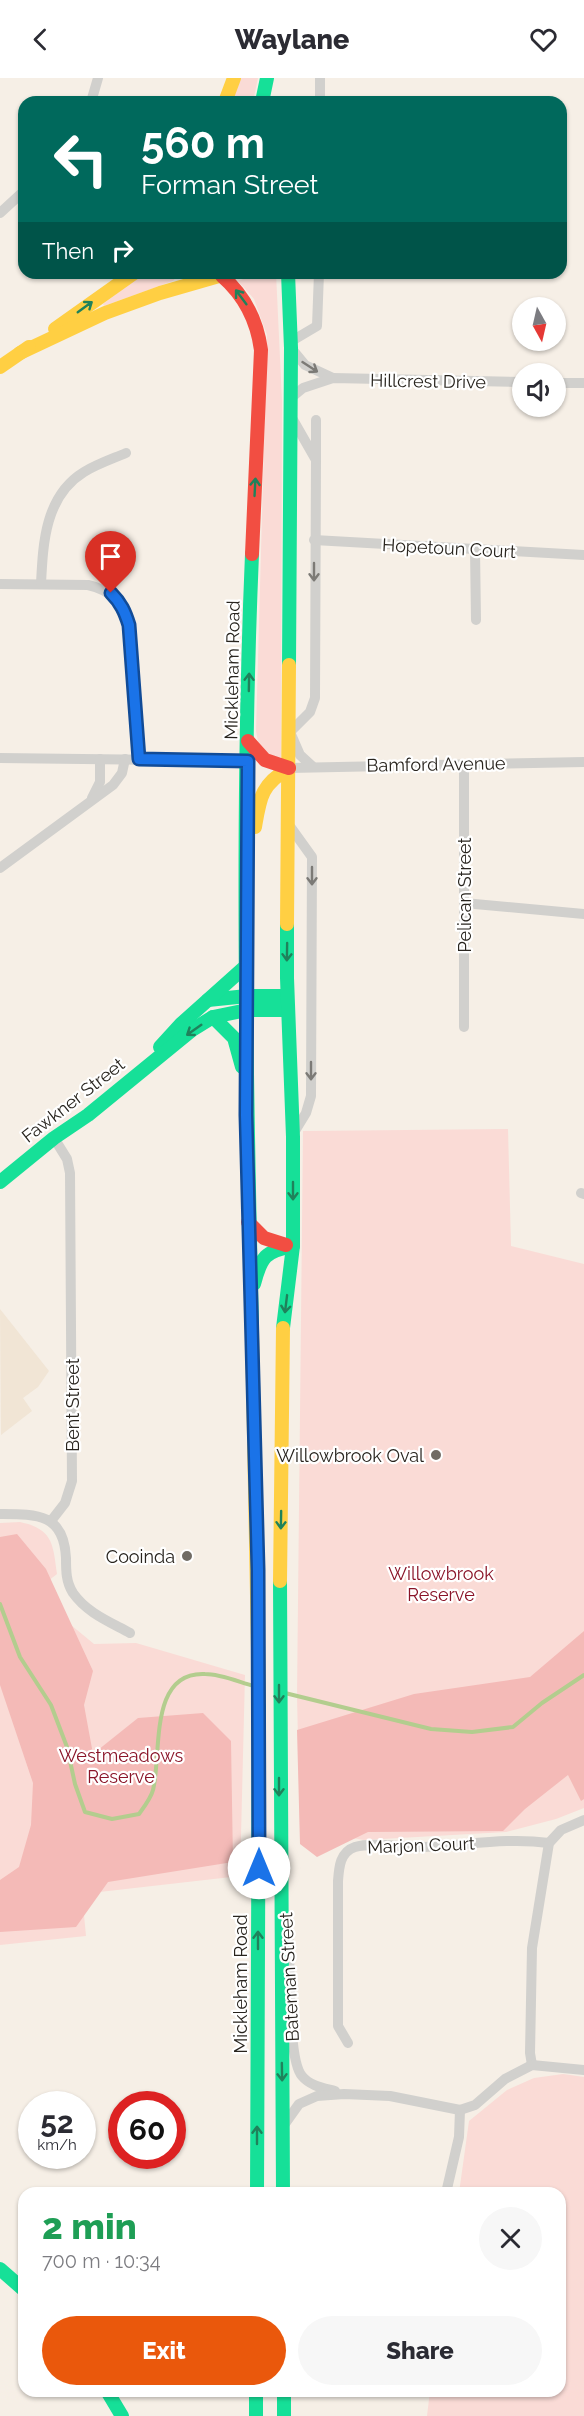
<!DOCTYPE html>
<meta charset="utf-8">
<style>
body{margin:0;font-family:Raleway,sans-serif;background:#f7f7f7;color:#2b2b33;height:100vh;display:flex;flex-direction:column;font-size:22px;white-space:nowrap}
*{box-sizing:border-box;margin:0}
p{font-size:20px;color:#7c7c81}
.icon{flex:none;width:33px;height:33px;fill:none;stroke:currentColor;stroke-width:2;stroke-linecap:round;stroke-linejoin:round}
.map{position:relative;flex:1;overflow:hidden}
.drawer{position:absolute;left:18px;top:2109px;width:548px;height:210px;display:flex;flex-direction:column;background:#fff;border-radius:18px;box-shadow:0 2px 4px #0004}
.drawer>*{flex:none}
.guide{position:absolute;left:18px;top:18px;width:549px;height:183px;border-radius:18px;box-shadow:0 2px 4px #0004;background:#00695c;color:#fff;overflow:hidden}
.needle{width:39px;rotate:172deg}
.tools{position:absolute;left:512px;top:219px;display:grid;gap:12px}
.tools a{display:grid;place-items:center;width:54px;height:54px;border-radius:50%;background:#fff;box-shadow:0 2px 4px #0004;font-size:30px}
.speed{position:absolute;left:18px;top:2013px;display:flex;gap:12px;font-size:30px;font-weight:700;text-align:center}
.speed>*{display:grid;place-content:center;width:78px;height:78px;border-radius:50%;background:#fff;box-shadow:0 2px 4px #0004;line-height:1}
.speed small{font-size:15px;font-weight:400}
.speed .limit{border:9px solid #d22;background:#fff;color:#111}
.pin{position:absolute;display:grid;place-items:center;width:51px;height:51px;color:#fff;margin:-62px -26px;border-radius:50% 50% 50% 0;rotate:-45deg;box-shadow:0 0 6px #0007}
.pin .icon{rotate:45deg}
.me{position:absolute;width:66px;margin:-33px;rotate:0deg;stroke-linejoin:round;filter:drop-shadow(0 0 4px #0008)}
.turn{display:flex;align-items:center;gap:21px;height:126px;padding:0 24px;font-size:27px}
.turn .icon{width:78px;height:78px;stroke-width:2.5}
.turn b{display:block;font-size:42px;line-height:51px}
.then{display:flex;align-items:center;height:57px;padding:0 24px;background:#0003;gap:12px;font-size:22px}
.round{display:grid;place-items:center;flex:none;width:63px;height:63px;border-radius:32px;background:#f7f7f7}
.headline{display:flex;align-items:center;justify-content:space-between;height:102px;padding:0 24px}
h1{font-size:36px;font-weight:800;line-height:45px;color:#1e9e55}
.cta{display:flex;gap:12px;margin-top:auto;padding:12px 24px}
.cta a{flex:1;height:69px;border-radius:36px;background:#ea580c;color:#fff;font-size:24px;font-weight:800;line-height:69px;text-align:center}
.cta a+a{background:#f7f7f7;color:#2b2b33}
header{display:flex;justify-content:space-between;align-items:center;height:78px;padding:0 24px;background:#fff;font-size:27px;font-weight:800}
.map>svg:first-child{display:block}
.built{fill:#f1e5d5}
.green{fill:#fadbd6}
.forest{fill:#f4bab7}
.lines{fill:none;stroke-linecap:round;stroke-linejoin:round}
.stream{stroke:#b3cd8e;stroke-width:4}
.street{stroke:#d1d0cd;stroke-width:10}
.fast{stroke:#16e098;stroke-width:14}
.slow{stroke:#ffcf43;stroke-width:14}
.jam{stroke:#f24e42;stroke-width:14}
.oneway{stroke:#1f825b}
.oneway2{stroke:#7c7a76}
.route-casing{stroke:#114b97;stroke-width:15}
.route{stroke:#1a73e8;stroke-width:10}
.poi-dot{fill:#706b64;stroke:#fff;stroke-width:2}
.labels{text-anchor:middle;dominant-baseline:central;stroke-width:4.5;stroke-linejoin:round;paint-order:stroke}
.street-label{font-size:18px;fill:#28241e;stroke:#fff}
.poi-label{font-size:18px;fill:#28241e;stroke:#fff;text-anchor:end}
.park-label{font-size:18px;fill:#8a1428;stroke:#fff}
</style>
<header><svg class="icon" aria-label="back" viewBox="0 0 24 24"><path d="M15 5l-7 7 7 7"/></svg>Waylane<svg class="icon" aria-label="heart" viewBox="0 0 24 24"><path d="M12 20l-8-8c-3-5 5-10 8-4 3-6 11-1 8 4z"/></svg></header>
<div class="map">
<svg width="584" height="2338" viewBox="0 0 584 2338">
<rect width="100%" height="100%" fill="#f6efe6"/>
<polygon class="built" points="0,1231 49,1293 38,1309 23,1320 32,1333 1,1357"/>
<g class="green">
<polygon points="241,0 258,0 253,24 232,24"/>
<polygon points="144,195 175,195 176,199 173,203 104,228 103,226"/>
<polygon points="259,195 276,195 282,323 281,679 273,681 258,664 256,653 267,257 254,221 238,203"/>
<polygon points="508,1051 511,1168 584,1186 584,1730 556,1741 506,1754 364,1762 300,1751 297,1618 303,1053"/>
<path d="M20,1444C53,1451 53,1466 57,1496L35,1513L37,1519L94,1566L136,1565L245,1597L240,1798L82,1816L86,1858L0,1867V1445Z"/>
<polygon points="563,1996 584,1999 584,2338 427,2338 430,2313 560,2313 560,2115 459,2115 469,2043 507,2012 534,2000"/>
</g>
<g class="forest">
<polygon points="17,1456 46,1491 93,1593 84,1627 93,1676 138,1640 203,1635 231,1663 233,1784 108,1804 76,1849 0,1854 0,1802 19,1789 31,1747 33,1705 0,1607 0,1459"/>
<polygon points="584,1553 584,1721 581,1723 568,1697 525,1731 503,1753 368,1754 317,1779 300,1766 297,1652 414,1616 530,1599"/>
</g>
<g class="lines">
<g class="stream">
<path d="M0,1526L20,1579L51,1627L67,1669L75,1706L85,1734L112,1741L139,1736C144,1729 151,1720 153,1712C162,1677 148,1593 205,1596C221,1596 239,1604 254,1608"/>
<polyline points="285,1615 431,1651 472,1654 513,1649 542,1625 584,1597"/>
</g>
<g class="street">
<polyline points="91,24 98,0"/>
<polyline points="320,24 320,0"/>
<polyline points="0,135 24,113"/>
<polyline points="290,264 317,248 319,195"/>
<polyline points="291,270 305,287 333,300"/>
<polyline points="555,305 584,305"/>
<polyline points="291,320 303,310 333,300 522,304"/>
<polyline points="292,340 316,382 315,620 310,634 290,654 300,677 312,688"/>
<polyline points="316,381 316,342"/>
<polyline points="314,462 584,477"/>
<polyline points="475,471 476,542"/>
<path d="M0,506L88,507C111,512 123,525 129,547L139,681"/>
<path d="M41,506C43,465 45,418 84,394C97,386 112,381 126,375"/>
<polyline points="0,680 248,683"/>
<polyline points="464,686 464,949"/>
<polyline points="289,690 584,684"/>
<polyline points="92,720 100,704 100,681"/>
<polyline points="289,747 312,779 311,1018 306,1035 295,1053"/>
<polyline points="0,790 113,707 122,695 125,681"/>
<polyline points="464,825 584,836"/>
<polyline points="581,1115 584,1116"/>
<path d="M0,1436C36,1436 64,1435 66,1480C66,1493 66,1504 73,1515C87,1535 110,1544 130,1555"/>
<polyline points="51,1443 65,1425 72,1403 70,1095 67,1081 54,1060"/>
<path d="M287,1843C292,1875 286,1980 302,1998C310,2008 324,2010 335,2013"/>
<path d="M348,1965L338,1948V1803C339,1789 340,1774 355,1769C371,1764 402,1769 420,1769C464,1768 505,1759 549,1765"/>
<polyline points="532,1987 530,1975 532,1870 549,1765 561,1752 584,1742"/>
<polyline points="284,2047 299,2026 317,2018 344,2016 390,2018 460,2032 475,2027 505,2001 532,1987 584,1992"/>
<polyline points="446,2115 459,2059 460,2032"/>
</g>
<g class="fast">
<polyline points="262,24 267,0"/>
<polyline points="288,195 291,270 289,587"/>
<polyline points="247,918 287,918"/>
<polyline points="208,922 247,918"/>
<polyline points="247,932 287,932"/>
<polyline points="213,939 234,960 242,989"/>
<polyline points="160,969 181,946 247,887"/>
<polyline points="0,1104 54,1060 88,1037 192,952 213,939 247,932"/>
<path d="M254,1206C261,1179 265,1173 293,1168"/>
<polyline points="283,1250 293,1168 293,1059 287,900 287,846"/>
<path d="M252,1251C246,993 241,734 252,476"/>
<polyline points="280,1503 283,2115"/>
<polyline points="257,2115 259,1624"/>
<polyline points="0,2191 24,2212"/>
<polyline points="107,2313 122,2338"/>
<polyline points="256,2313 256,2338"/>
<polyline points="284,2313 284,2338"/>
</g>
<g class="slow">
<polyline points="225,24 234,0"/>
<polyline points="55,251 134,195"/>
<polyline points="20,275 105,235 160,215 219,198"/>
<polyline points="0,289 29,269"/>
<path d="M255,749C260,719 261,707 289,690"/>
<polyline points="287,846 289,587"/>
<polyline points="252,1251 259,1624"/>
<polyline points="280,1503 283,1250"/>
</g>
<g class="jam">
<path d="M222,198C245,218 257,242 261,272L252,476"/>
<polyline points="248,663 265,682 289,690"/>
<polyline points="248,1144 264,1160 286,1167"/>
</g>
</g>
<defs><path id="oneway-shaft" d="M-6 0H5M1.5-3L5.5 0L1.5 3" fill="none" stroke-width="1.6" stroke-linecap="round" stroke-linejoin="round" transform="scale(1.5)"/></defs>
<g class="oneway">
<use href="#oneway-shaft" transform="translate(241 219) rotate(-127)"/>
<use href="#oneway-shaft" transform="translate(85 229) rotate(-36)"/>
<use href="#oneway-shaft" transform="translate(255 409) rotate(-87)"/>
<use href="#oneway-shaft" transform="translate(249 604) rotate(-89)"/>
<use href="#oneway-shaft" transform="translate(287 874) rotate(91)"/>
<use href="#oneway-shaft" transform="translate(194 952) rotate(145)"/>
<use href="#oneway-shaft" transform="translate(293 1113) rotate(90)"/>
<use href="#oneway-shaft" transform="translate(286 1226) rotate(97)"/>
<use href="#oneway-shaft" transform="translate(281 1442) rotate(91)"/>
<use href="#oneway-shaft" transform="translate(279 1616) rotate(90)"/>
<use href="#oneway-shaft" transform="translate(279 1709) rotate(90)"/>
<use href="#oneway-shaft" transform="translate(258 1862) rotate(-90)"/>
<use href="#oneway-shaft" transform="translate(282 1994) rotate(89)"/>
<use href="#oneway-shaft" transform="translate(257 2057) rotate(-90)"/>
</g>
<g class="oneway2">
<use href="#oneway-shaft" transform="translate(310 289) rotate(33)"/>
<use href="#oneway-shaft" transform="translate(314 494) rotate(90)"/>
<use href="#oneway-shaft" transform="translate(312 798) rotate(90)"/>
<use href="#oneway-shaft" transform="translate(311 993) rotate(90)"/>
</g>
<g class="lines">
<defs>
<path id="route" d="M111,515C121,525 125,534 129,547L139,681L248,683L246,1037L258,1492L259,1790"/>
</defs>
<use href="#route" class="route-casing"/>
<use href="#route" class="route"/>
</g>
<g class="poi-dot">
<circle cx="436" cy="1377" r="6"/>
<circle cx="187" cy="1478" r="6"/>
</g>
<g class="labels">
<g class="street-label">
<text transform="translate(428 303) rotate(1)">Hillcrest Drive</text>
<text transform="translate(449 470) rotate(3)">Hopetoun Court</text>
<text transform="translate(232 592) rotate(-89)">Mickleham Road</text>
<text transform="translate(436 686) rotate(-1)">Bamford Avenue</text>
<text transform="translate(464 817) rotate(-90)">Pelican Street</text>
<text transform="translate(73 1022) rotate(-38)">Fawkner Street</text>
<text transform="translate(72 1327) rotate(-90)">Bent Street</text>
<text transform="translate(421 1767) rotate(-2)">Marjon Court</text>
<text transform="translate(289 1899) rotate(-93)">Bateman Street</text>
<text transform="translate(240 1906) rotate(-90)">Mickleham Road</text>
</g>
<g class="poi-label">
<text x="424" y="1377">Willowbrook Oval</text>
<text x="175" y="1478">Cooinda</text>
</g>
<g class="park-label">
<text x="441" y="1495">Willowbrook<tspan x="441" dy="21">Reserve</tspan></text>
<text x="121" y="1677">Westmeadows<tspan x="121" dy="21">Reserve</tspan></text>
</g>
</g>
</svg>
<div class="tools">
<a><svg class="needle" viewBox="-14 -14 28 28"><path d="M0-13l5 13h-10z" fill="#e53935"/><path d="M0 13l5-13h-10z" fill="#7c7c81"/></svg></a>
<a><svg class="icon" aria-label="sound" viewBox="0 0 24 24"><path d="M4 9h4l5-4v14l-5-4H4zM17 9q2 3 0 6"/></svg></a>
</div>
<div class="speed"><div>52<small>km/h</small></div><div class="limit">60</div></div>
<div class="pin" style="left:111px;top:515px;background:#d93025"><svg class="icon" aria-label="arrive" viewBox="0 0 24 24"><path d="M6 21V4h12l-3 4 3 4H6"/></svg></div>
<svg class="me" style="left:259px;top:1790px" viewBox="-20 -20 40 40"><circle r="19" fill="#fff"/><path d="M0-13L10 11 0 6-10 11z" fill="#1a73e8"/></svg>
<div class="guide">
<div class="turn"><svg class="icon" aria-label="left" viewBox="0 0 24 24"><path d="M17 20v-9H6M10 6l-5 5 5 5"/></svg><div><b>560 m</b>Forman Street</div></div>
<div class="then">Then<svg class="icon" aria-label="right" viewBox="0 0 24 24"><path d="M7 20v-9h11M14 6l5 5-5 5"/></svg></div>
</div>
<section class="drawer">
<div class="headline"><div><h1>2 min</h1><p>700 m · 10:34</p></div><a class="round"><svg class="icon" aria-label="close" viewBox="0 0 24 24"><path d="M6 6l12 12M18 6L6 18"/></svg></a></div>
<div class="cta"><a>Exit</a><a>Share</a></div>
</section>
</div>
